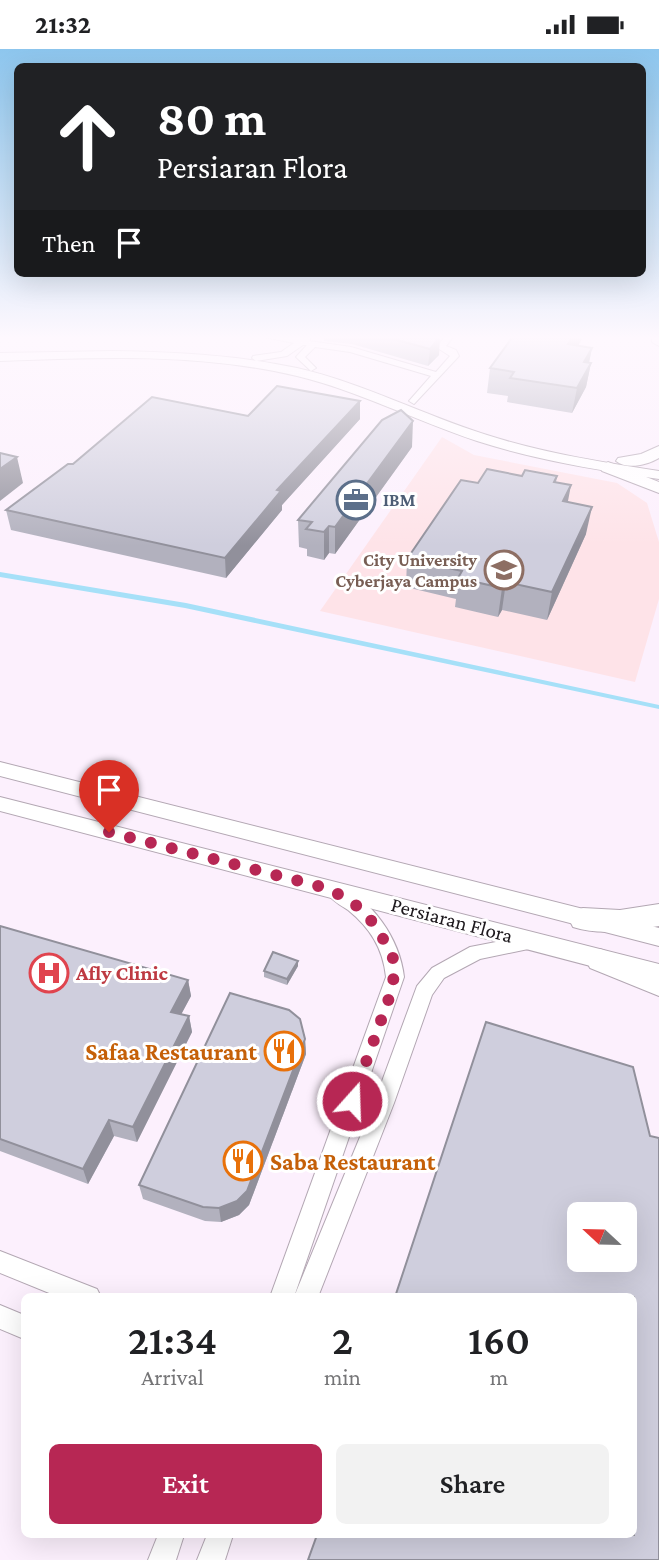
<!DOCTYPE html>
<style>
body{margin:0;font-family:"Crimson Pro",serif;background:#f2f2f2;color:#202124;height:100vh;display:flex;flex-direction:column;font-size:26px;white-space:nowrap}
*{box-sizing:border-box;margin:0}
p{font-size:23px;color:#757577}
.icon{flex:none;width:38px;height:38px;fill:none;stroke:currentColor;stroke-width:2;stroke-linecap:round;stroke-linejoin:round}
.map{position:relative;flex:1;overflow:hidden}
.panel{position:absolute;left:21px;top:1244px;width:616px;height:245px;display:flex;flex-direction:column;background:#fff;border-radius:10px;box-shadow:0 7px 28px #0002}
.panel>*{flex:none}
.hud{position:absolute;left:14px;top:14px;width:632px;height:214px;border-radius:10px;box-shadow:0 7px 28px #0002;background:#202124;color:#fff;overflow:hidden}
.needle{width:46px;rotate:292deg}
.buttons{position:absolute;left:567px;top:1153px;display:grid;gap:14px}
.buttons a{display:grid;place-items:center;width:70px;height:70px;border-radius:10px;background:#fff;box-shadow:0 7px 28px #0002;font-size:35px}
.pin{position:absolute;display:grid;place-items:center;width:60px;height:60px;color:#fff;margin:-72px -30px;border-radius:50% 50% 50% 0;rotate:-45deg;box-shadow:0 0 7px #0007}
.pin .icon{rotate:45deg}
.me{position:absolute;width:77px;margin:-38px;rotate:20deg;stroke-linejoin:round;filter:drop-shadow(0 0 5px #0008)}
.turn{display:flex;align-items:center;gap:24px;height:147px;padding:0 28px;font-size:32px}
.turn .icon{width:91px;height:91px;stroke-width:2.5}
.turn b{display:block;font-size:49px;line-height:60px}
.then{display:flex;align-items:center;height:66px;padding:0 28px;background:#0003;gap:14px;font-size:26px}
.eta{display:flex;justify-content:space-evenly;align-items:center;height:119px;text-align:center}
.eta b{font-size:42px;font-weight:600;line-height:49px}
.primary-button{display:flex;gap:14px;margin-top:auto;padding:14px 28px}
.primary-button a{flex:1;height:80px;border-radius:10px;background:#b72754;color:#fff;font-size:28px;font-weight:600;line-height:80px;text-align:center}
.primary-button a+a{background:#f2f2f2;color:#202124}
.status{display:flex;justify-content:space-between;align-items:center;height:49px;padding:0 35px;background:#fff;direction:ltr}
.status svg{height:19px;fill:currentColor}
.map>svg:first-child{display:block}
.education{fill:#fee3e8}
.water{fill:#a6e0f8}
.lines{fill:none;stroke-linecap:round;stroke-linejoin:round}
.street-casing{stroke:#b3a7b3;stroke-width:2}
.secondary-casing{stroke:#b3a7b3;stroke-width:2}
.primary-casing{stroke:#b3a7b3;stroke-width:2}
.street{fill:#fff;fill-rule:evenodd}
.secondary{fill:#fff;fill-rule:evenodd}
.primary{fill:#fff;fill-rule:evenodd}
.wall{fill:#b2b1be}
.shaded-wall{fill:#91909b}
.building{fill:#cfcedd;stroke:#91909b;stroke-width:2;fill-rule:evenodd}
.route{stroke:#b72754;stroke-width:12;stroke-dasharray:0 21.6}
.labels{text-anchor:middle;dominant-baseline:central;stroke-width:6;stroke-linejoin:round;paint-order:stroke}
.far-service-label{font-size:18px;font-weight:bold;fill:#4e5e75;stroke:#fff;text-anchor:start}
.far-education-label{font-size:18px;font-weight:bold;fill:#785e54;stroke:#fff;text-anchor:end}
.street-label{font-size:21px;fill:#1d191d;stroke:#fff}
.health-label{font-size:21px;font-weight:bold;fill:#be3a42;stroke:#fff;text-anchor:start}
.near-food-label{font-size:24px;font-weight:bold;fill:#c56008;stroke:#fff;text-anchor:end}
</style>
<div class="status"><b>21:32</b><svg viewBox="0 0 49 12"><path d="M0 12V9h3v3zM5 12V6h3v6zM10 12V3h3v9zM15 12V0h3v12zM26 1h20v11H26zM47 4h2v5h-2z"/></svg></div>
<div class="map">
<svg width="659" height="1511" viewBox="0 0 659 1511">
<rect width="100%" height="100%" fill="#fcf0fd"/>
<polygon class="education" points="442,388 474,406 617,434 647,454 659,493 659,550 635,633 320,562"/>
<polygon class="water" points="0,523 186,554 659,656 659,660 185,559 0,528"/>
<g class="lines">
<defs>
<g id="street">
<path d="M254,286C271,285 292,293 307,286L311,289L309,292L351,298L436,323L450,307L436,298L447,286H455L446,297L456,301L459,307L414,355L409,352L431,327L350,303L315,298L305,308L316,319L311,322L296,308L307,296H303L287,307L256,312L252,309L253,307L281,303L294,294Z"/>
<path d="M335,836C372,848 400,891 404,928L294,1248H270L386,928C383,899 370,879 348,861C340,856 331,851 326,843L329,838Z"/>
<polygon points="532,886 538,888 541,893 538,898 480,910 444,929 432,946 394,1054 318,1248 294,1248 374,1054 417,937 432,919 470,898"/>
<polygon points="0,1202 97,1240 101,1248 59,1248 0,1224"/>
<polygon points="0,1256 24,1266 24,1290 0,1280"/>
<polygon points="158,1486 184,1486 176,1511 148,1511"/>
<polygon points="207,1486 233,1486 225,1511 197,1511"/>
</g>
<g id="secondary">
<path d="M112,302C174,303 236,306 297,319C363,334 423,366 487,386C543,404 601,413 659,422V430C598,421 536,411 477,392C416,372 359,342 297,327C200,304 99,308 0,312V304Z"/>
<polygon points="0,713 659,879 659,897 0,727"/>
<polygon points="0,748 659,915 659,935 0,762"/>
</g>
<g id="primary">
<polygon points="652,286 659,286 659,297 652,293"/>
<path d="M659,397V409C647,416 627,421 616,412L618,409L641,405Z"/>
<polygon points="608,413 659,433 659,444 602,422 600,418"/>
<path d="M659,855V877C631,881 601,887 573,878L569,870L573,862L583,859L620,861Z"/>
<polygon points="600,900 659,923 659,947 590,919 586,911 590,903"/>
</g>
</defs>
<use href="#street" class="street-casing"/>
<use href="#secondary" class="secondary-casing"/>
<use href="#primary" class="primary-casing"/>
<use href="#street" class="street"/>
<use href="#secondary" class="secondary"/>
<use href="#primary" class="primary"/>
</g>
<g class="wall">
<polygon points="324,286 431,286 439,306 428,317 352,295 324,292"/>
<polygon points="574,286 583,286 582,290 578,297 592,299 589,314 591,314 586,338 572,364 507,353 508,347 487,344 490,319"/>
<polygon points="360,352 360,370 282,456 282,461 226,529 11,481 6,461 73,415 248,367"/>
<polygon points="412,398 335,505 329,504 324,511 307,507 307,500 299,498 298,471"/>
<polygon points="522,427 557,427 556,434 586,485 547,571 502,561 498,568 455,558 456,550 406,538 407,510"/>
<polygon points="0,877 188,931 191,947 181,965 189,967 192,983 137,1093 114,1087 88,1135 0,1102"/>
<polygon points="298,917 287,936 264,928 264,922"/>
<polygon points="305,990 306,1005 249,1156 239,1166 221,1173 205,1172 143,1150 139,1136"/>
</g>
<g class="shaded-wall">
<polygon points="574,286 583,286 582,290 564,319 568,295"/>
<polygon points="440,288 439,306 428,317 430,300"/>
<polygon points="592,299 588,318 591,314 586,338 572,364 577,339 584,313"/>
<polygon points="360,352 360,370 282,456 282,461 226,529 225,509 277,441"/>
<polygon points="413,372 412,398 335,505 335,478"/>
<polygon points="17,408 23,434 0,452 0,420"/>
<polygon points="571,436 566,463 563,452"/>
<polygon points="592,458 586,485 547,571 552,543"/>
<polygon points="329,477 329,504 324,511 324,483"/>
<polygon points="506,533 502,561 498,568 502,539"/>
<polygon points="298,912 298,917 287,936 287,930"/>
<polygon points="188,931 191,947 174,979 171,963"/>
<polygon points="189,967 192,983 137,1093 133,1078"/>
<polygon points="305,990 306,1005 249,1156 239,1166 221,1173 219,1159"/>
<polygon points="109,1071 114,1087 88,1135 83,1120"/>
</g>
<g class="building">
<polygon points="379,286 431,286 440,288 430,300"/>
<polygon points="514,286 574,286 568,295 592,299 584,313 591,314 577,339 510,329 514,323 490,319"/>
<polygon points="277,337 360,352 277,441 281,442 225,509 6,461 68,415 73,415 152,348 248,367"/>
<polygon points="401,361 413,372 335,478 329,477 324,483 306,480 312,473 298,471 382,371"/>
<polygon points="0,404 17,408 0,420"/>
<polygon points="487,420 522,427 525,421 557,427 554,433 571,436 563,452 592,458 552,543 506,533 502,539 458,529 462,522 407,510 461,431 478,434"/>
<polygon points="0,877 188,931 171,963 189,967 133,1078 109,1071 83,1120 0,1090"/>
<polygon points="273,903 298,912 287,930 264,922"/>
<polygon points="230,944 289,961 300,970 305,990 247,1142 237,1152 219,1159 203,1158 139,1136"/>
<path d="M486,973L633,1018L650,1087L659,1089V1511H308L317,1486H634V1248H395ZM579,1166H625V1211H579Z"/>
</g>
<linearGradient id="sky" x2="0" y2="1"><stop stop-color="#8dc6ee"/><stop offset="0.58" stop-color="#fef8fe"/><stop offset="1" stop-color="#fef8fe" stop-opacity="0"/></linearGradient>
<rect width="659" height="497" fill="url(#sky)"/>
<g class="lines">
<polyline class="route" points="109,783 330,840 360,859 374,875 391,903 395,916 392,941 352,1052"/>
</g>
<defs>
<symbol id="office-ring" viewBox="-11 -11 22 22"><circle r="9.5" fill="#fff" stroke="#5c6f8a" stroke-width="1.5"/><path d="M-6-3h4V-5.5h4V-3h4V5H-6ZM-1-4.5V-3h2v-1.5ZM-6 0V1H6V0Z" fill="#5c6f8a"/></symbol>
<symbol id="university-ring" viewBox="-11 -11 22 22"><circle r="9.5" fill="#fff" stroke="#8d6e63" stroke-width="1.5"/><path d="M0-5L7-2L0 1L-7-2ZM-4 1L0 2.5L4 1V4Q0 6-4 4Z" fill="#8d6e63"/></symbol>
<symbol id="hospital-ring" viewBox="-11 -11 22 22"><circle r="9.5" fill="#fff" stroke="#e0444e" stroke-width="1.5"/><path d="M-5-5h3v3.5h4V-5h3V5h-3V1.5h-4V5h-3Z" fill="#e0444e"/></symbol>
<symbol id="restaurant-ring" viewBox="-11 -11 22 22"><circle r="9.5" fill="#fff" stroke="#e8710a" stroke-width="1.5"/><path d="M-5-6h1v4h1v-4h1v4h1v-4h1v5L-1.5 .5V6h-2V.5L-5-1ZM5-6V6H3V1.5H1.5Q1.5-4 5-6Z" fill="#e8710a"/></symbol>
</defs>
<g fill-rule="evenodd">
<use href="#office-ring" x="334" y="429" width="44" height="44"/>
<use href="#university-ring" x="482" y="499" width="44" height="44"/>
<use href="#hospital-ring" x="27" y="902" width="44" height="44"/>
<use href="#restaurant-ring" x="262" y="980" width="44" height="44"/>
<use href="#restaurant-ring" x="221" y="1090" width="44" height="44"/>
</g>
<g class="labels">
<g class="far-service-label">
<text x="383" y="451">IBM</text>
</g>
<g class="far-education-label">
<text x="477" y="511">City University<tspan x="477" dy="21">Cyberjaya Campus</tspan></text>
</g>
<g class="street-label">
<text transform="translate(452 871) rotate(15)">Persiaran Flora</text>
</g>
<g class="health-label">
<text x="76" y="924">Afly Clinic</text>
</g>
<g class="near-food-label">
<text x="257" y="1002">Safaa Restaurant</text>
<text x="270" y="1112" text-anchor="start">Saba Restaurant</text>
</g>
</g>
</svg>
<div class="buttons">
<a><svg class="needle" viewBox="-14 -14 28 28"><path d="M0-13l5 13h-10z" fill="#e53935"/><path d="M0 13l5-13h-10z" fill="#757577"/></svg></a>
</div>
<div class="pin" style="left:109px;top:783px;background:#d93025"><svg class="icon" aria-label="arrive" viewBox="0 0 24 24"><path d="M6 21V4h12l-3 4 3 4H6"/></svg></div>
<svg class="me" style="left:352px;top:1052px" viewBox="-20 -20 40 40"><circle r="17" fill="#b72754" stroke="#fff" stroke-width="3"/><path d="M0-11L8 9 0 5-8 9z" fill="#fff"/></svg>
<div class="hud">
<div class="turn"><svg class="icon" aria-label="ahead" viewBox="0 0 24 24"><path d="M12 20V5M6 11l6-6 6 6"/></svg><div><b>80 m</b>Persiaran Flora</div></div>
<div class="then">Then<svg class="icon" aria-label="arrive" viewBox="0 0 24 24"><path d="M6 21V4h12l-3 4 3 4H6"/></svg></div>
</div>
<section class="panel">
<div class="eta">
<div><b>21:34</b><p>Arrival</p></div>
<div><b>2</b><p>min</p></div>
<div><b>160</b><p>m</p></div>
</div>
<div class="primary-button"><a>Exit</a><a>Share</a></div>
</section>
</div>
